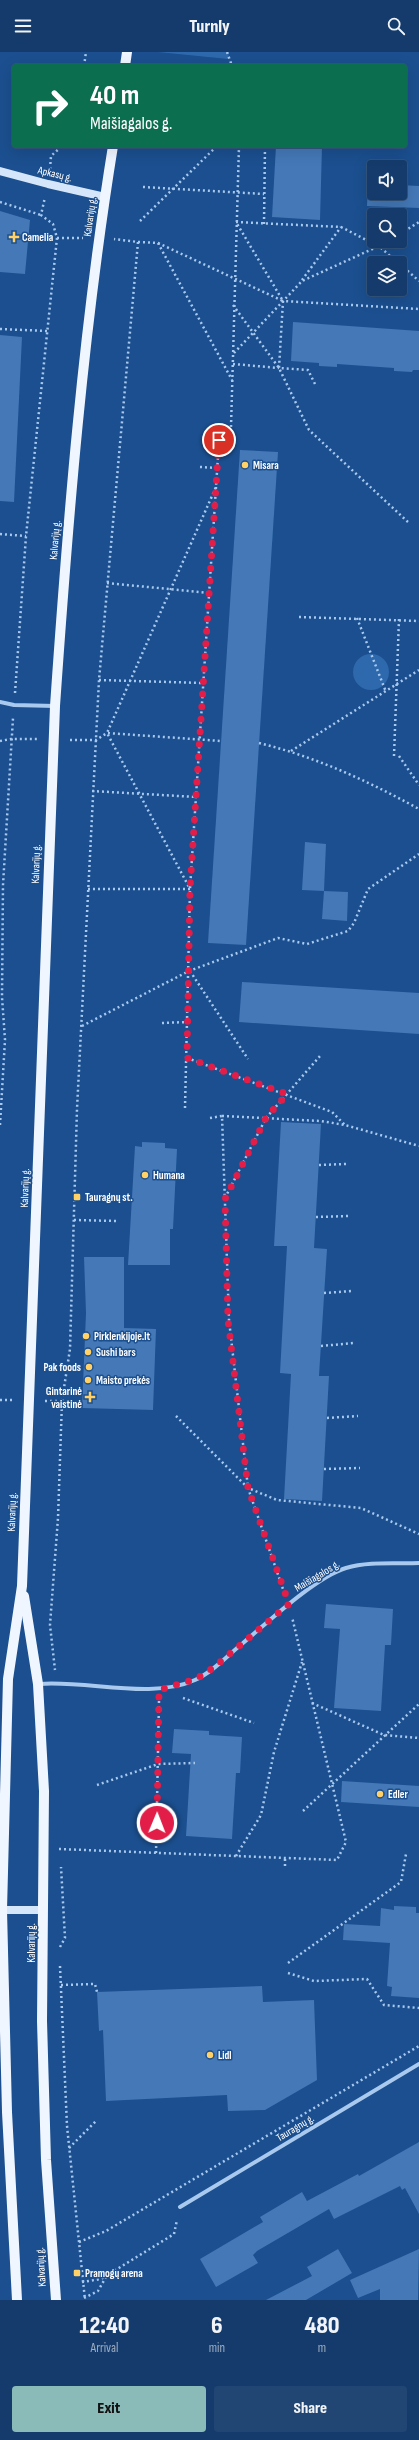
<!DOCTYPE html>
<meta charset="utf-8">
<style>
body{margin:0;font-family:"Sofia Sans Condensed",sans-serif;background:#214673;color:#f1f3f6;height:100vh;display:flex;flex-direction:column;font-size:15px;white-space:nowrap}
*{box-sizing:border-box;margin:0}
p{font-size:13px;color:#9dadc1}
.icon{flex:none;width:22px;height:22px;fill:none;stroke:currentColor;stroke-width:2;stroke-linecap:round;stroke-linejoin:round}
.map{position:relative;height:2248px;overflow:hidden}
.side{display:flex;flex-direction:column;background:#143b6b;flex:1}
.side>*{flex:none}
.banner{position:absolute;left:12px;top:12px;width:395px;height:84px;border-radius:4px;box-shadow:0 4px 16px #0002,0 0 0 1px #33557e;background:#0b6e4f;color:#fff;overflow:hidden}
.controls{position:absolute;left:367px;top:108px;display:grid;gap:8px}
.controls a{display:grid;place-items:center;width:40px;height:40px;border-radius:4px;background:#143b6b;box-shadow:0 4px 16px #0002,0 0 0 1px #33557e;font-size:20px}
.pin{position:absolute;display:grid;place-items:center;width:34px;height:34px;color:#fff;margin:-17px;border:2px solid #fff;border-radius:50%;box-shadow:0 1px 4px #0007}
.me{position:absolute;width:44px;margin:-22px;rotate:1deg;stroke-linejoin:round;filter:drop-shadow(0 0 3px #0008)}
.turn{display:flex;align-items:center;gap:14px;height:84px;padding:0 12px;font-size:18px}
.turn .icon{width:52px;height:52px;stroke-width:2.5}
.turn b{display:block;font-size:28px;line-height:34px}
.eta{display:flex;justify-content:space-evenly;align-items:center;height:68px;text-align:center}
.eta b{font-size:24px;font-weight:800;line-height:28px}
.action{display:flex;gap:8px;margin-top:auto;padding:8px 12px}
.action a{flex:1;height:46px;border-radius:4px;background:#8bbbb9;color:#111;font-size:16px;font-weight:800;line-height:46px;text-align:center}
.action a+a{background:#214673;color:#f1f3f6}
header{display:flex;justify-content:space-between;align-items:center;height:52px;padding:0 12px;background:#143b6b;font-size:18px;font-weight:800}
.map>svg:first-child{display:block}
.green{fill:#2e69ad}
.building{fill:#4478b7}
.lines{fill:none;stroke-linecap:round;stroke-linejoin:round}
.path{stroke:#a9c9ee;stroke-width:2.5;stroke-dasharray:2 3;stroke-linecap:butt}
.street{stroke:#a9c9ee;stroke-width:4}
.secondary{stroke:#d6e6fa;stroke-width:8}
.primary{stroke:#f0f6ff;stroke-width:10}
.route{stroke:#e11d48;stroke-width:7;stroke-dasharray:0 12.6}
.poi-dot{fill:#ffd166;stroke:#1b4f8f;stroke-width:1.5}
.labels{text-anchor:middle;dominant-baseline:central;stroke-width:3;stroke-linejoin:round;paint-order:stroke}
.street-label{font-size:11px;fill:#fff;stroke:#1b4f8f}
.poi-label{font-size:11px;font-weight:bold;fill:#fff;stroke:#1b4f8f;text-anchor:start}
</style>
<header><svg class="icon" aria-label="menu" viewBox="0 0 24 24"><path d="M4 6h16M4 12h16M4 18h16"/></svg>Turnly<svg class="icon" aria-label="search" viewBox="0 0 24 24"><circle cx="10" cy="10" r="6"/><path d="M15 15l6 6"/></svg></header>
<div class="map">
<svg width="419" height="2248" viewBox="0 0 419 2248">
<rect width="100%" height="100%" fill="#1b4f8f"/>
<g class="green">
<polygon points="158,0 229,0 228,7"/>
<circle cx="371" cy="620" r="18"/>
</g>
<g class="building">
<polygon points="276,94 322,94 320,168 272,165"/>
<polygon points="368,132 374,132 374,141 400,141 400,133 419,134 419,156 367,154"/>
<polygon points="0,159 30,168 25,222 0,220"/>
<polygon points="293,270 419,279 419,318 413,318 412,320 394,319 394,316 337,312 337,315 319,314 319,311 291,309"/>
<polygon points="0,283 22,285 14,450 0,449"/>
<polygon points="240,398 278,400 246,893 208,891"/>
<polygon points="305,790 326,792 324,839 302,838"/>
<polygon points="324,839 348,840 347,869 322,867"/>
<polygon points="242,930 419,941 419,982 239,970"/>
<polygon points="281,1070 321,1072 314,1196 327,1197 319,1324 329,1324 322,1449 284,1447 291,1322 280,1321 287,1194 274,1194"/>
<polygon points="142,1090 165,1091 165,1096 177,1097 173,1177 170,1177 170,1213 128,1213 135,1094 142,1095"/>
<polygon points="84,1205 124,1205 124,1276 156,1277 153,1358 82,1356 86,1261"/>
<polygon points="326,1552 393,1557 391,1593 385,1593 381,1659 334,1656 340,1577 324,1576"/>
<polygon points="174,1677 209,1679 209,1683 242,1685 240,1721 236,1721 232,1787 186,1784 191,1702 172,1701"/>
<polygon points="342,1729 419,1734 419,1755 341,1750"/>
<polygon points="394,1854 416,1855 416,1861 419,1861 419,1946 391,1944 392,1935 387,1934 390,1891 343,1888 344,1872 380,1874 381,1856 394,1858"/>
<polygon points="262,1934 263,1950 314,1948 317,2028 265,2058 228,2059 227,2043 106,2049 103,1978 99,1979 97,1940"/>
<polygon points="419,2090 419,2162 405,2136 402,2138 400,2134 334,2167 329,2157 257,2199 253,2203 258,2211 216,2235 200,2207 263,2170 260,2165 302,2140 307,2149 358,2122 359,2124"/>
<polygon points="338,2197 352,2221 306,2248 266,2248 312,2224 307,2215"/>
<polygon points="419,2197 418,2248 380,2248 380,2237 358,2246 350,2228"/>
</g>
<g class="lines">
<g class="path">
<polyline points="227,0 232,14"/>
<polyline points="84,14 86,0"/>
<polyline points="50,117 51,104 62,94"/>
<polyline points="143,135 264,142"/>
<polyline points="0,150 41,163"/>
<polyline points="140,169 217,94"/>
<polyline points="236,170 341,175 380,195 398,211"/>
<polyline points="264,172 265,94"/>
<polyline points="400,182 419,170"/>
<polyline points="57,186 83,186"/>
<polyline points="138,190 158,191 232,328"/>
<polyline points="158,191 283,249 236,170"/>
<polyline points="400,212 419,229"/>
<polyline points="302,228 341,175"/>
<polyline points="233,253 279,316 309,378 408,470"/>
<polyline points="0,277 47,279"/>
<polyline points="234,301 302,229 390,189"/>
<polyline points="233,312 279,316"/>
<polyline points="315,332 308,318 279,316 283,249 419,257"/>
<polyline points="231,375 239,94"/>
<polyline points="200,415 217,416"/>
<polyline points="0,482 26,484"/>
<polyline points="107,531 209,541"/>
<polyline points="299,565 419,569"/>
<polyline points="357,566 386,640"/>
<polyline points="99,628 203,631"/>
<polyline points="15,641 26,484 57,186 53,172 41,163 45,145"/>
<polyline points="70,688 96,688 107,681 221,689"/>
<polyline points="0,689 11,687 39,687"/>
<path d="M259,691C316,705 368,729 419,757"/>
<polyline points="291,699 419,618"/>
<polyline points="394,704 399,567"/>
<polyline points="399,704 419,733"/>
<polyline points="92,739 196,745"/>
<polyline points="88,837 190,837 107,681 216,435 220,374"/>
<polyline points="190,919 248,1007"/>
<polyline points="162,971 188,970"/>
<polyline points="82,974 189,919 278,886 307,892 348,879 354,871 368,837 419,802"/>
<polyline points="187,1006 332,1060 345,1073"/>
<polyline points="185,1056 190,837 216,435"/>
<polyline points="222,1064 321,1069 345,1073 419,1094"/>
<polyline points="210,1066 222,1064 229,1268 248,1436 284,1540"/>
<polyline points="0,1073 5,988 2,945 3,833 13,666"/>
<polyline points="319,1113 346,1112"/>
<polyline points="225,1146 266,1066 320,1004"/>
<polyline points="316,1165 349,1164"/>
<polyline points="74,1168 117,1169"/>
<polyline points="324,1241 352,1239"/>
<polyline points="321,1294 354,1291"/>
<polyline points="0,1348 14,1348"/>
<polyline points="45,1349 62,1349 58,1466 50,1573 55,1618"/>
<polyline points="62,1349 70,1297 77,1057 99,628 138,190 114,187"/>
<polyline points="176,1364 248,1436 277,1448 361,1456 419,1482"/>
<polyline points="327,1366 358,1364"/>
<polyline points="324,1417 360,1416"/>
<polyline points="183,1646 254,1671"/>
<polyline points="312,1651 384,1683 419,1686"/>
<polyline points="97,1733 158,1712 195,1711"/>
<polyline points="303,1759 419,1652"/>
<polyline points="59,1797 337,1808 346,1790 292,1565"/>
<polyline points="156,1801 159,1649"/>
<polyline points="236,1804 261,1763 274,1700 302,1610"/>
<polyline points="285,1807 285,1817"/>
<polyline points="60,1895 65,1886 61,1815"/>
<polyline points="288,1911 401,1830 406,1802"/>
<polyline points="60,1914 67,2074 85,2248"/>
<polyline points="288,1921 314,1929 367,1927 384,1953 419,1956"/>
<polyline points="61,1933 95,1932 97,1940"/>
<polyline points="69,2096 97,2068"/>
<polyline points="79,2190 106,2179 419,1994"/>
<polyline points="82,2230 101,2227 174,2182 177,2168"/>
<polyline points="84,2246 98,2239 106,2225"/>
</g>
<g class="street">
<polyline points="0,650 14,653 55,654"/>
<path d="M39,1632C89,1628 150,1648 195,1628C213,1620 228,1603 243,1591C269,1569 316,1525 346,1516C369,1509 395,1512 419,1511"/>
<polyline points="180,2155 419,2012"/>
</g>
<g class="secondary">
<polyline points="0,119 48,132 105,145"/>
<polyline points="0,1858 43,1858"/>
</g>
<g class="primary">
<polyline points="125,14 127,0"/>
<polyline points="24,1544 38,1632 44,1739 42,1969 46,2108 56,2248"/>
<path d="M17,2248L7,2060L2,1858L8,1627L22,1534L55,654C68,467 83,279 113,94"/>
</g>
</g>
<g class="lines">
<polyline class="route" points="157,1771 159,1638 196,1627 213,1616 289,1552 248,1436 228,1268 225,1147 266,1066 287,1042 187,1006 190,837 219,388"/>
</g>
<g class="poi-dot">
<path d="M12 179h4v4h4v4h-4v4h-4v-4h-4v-4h4z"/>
<circle cx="245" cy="413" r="4"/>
<circle cx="145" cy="1123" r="4"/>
<rect x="73" y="1141" width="8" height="8" rx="2"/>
<circle cx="86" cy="1284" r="4"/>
<circle cx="88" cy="1300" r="4"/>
<circle cx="89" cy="1315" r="4"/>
<circle cx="88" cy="1328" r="4"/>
<path d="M88 1339h4v4h4v4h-4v4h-4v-4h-4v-4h4z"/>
<circle cx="380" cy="1742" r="4"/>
<circle cx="210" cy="2003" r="4"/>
<rect x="73" y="2217" width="8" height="8" rx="2"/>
</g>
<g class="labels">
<g class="street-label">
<text transform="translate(55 122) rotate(14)">Apkasų g.</text>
<text transform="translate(90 165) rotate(-82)">Kalvarijų g.</text>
<text transform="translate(55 488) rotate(-85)">Kalvarijų g.</text>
<text transform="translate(36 812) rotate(-88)">Kalvarijų g.</text>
<text transform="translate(25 1136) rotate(-88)">Kalvarijų g.</text>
<text transform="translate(12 1460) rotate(-88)">Kalvarijų g.</text>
<text transform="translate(317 1524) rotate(-31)">Maišiagalos g.</text>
<text transform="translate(31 1891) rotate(-90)">Kalvarijų g.</text>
<text transform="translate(295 2076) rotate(-31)">Tauragnų g.</text>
<text transform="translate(41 2215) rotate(-94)">Kalvarijų g.</text>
</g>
<g class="poi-label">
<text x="22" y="185">Camelia</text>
<text x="253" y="413">Misara</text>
<text x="153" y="1123">Humana</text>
<text x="85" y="1145">Tauragnų st.</text>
<text x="94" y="1284">Pirklenkijoje.lt</text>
<text x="96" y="1300">Sushi bars</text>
<text x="81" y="1315" text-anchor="end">Pak foods</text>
<text x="96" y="1328">Maisto prekės</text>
<text x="82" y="1339" text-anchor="end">Gintarinė<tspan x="82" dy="13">vaistinė</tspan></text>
<text x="388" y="1742">Edler</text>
<text x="218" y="2003">Lidl</text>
<text x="85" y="2221">Pramogų arena</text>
</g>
</g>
</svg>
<div class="controls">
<a><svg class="icon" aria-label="sound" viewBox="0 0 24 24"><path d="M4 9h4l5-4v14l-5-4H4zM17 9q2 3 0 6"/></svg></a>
<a><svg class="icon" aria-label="search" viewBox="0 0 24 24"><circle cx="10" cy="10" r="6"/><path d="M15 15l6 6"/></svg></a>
<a><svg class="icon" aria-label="layers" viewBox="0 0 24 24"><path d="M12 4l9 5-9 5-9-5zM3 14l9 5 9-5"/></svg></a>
</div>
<div class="pin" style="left:219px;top:388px;background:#d93025"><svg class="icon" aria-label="arrive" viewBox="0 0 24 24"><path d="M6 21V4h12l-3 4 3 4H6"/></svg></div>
<svg class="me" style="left:157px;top:1771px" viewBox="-20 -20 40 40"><circle r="17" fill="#e11d48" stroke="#fff" stroke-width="3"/><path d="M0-11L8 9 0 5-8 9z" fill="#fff"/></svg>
<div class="banner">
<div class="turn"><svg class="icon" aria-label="right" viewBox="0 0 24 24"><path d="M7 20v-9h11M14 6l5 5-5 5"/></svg><div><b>40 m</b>Maišiagalos g.</div></div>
</div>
</div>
<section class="side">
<div class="eta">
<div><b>12:40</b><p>Arrival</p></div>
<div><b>6</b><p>min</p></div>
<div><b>480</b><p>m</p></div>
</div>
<div class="action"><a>Exit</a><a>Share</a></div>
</section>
